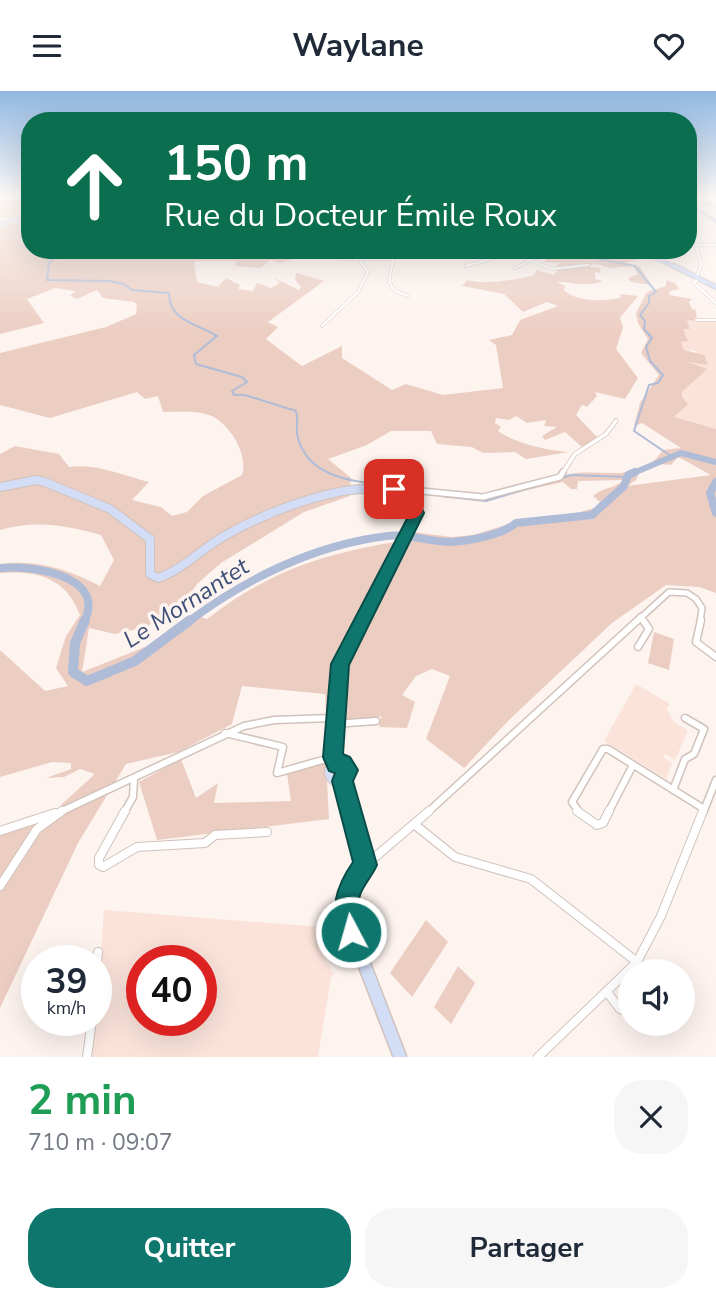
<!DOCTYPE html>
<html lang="fr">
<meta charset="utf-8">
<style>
body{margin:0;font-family:"Nunito Sans",sans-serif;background:#f6f6f7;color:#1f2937;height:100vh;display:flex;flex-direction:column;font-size:26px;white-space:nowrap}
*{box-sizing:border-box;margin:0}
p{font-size:23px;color:#747a83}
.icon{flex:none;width:38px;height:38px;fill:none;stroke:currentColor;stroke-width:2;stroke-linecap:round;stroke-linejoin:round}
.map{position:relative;height:966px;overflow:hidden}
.side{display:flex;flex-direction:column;background:#fff;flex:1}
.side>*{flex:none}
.hud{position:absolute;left:21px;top:21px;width:676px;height:147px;border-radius:28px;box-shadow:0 7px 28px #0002;background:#0b6e4f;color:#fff;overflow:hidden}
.fabs{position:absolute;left:618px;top:868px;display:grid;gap:14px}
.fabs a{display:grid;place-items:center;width:77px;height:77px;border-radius:50%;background:#fff;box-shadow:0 7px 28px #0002;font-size:35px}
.speed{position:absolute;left:21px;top:854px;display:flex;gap:14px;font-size:35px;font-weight:700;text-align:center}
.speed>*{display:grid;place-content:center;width:91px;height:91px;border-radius:50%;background:#fff;box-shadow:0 7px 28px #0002;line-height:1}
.speed small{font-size:18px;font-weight:400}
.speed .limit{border:10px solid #d22;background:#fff;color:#111}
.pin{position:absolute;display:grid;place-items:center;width:60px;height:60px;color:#fff;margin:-30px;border-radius:14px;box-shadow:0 4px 10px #0006}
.me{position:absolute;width:77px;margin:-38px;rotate:354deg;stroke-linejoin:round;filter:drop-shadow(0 0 5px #0008)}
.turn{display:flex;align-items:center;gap:24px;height:147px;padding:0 28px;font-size:32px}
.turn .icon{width:91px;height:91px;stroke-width:2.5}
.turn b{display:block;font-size:49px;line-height:60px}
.round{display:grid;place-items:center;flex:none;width:74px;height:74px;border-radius:28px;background:#f6f6f7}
.head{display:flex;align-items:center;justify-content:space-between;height:119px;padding:0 28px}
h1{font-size:42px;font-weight:700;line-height:52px;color:#1e9e55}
.button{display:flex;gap:14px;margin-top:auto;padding:14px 28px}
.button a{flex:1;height:80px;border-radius:28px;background:#0f766e;color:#fff;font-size:28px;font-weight:700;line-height:80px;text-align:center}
.button a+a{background:#f6f6f7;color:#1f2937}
header{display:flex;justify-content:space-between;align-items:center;height:91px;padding:0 28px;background:#fff;font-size:32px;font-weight:700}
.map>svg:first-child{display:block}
.built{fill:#fbe3da;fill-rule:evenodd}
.green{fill:#eccdc2;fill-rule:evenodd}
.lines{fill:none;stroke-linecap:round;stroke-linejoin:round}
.stream{stroke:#afbcd7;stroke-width:2}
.river-far3{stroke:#afbcd7;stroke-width:3.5}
.river-far2{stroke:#afbcd7;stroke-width:6}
.river-far1{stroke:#afbcd7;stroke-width:8}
.river{stroke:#afbcd7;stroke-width:10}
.street-far4-casing{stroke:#d1c2bc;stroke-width:3.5}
.street-far3-casing{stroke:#d1c2bc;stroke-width:5}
.street-far2-casing{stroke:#d1c2bc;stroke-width:8}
.street-far1-casing{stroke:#d1c2bc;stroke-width:9}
.street-casing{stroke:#d1c2bc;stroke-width:10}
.secondary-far4-casing{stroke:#d1c2bc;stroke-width:4.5}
.secondary-far3-casing{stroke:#d1c2bc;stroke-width:6}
.secondary-far2-casing{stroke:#d1c2bc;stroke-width:10}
.secondary-far1-casing{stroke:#d1c2bc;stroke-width:12}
.secondary-casing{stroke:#d1c2bc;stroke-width:15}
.primary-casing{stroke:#d3d2d1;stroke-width:2}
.street-far4{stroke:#fff;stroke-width:2.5}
.street-far3{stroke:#fff;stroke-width:3.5}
.street-far2{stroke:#fff;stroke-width:5}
.street-far1{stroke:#fff;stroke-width:6}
.street{stroke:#fff;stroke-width:8}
.secondary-far4{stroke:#d3ddf6;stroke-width:3.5}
.secondary-far3{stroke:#d3ddf6;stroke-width:4.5}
.secondary-far2{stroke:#d3ddf6;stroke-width:8}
.secondary-far1{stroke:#d3ddf6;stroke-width:10}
.secondary{stroke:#d3ddf6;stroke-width:12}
.primary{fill:#a7bcee;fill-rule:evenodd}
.route{fill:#0f766e;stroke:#0a4d48;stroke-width:2}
.labels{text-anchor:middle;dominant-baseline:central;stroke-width:7;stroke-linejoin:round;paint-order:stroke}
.water-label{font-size:24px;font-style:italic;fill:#3e5078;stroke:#fdf3ef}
</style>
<header><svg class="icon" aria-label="menu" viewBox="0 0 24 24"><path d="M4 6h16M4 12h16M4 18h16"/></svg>Waylane<svg class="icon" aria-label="heart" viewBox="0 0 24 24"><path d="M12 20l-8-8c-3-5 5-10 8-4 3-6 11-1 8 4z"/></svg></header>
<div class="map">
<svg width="716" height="966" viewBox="0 0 716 966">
<rect width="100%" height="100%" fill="#fdf3ef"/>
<g class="built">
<polygon points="686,229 716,229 716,338 674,327 682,301 706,278 688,273 696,272 696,260 684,259 681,250 687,250 683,237"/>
<polygon points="636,593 670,613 667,618 673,630 688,640 675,669 665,663 663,666 672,672 666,688 604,650"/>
<path d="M104,819L333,837L319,859L334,883L331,886L318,966H90L94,929H96ZM142,870H201V929H142Z"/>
</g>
<g class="green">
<path d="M0,106H30V134L27,135L30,137L15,140L29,139L30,159H42L48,163L58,159H282L298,166L280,172L270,169L261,177L235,175L236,170H197L194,172L197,191L218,196L226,187L240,194L238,198L253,200L257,192L271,197L280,192L274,187L299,199L301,196L295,189L296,182L324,190L268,231L278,236L266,248L302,275L342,255V267L392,299L406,293L443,304L503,297L496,254L489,249L512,244L520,229L558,215L547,211L523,221L504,203L462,195L467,189C482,194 519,189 534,184L537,179L556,185L554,183L558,180L552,178L560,172L545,171L547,167H537L523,159L639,160L643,167L625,172L640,176L651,194L631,191L628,187L638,183L633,175L610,177L594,172L589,176L600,177L601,182L595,181V188L603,190C585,197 574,190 557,191L565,195L564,199C579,212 602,210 620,207L621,203L638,205L620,227L623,236L616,258L638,287L625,308L595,301L597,305L587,316L582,314L576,324L598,347L582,356L565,341L545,349L542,345L557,336L544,335L546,329L527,332L516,325L509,329L496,327L495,332L501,336L498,340C514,352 550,360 569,361L526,368L515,361L483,362L472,356L437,353L431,340H391L367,354L328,368L351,387L350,405L304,421L221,472L197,493L185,511L146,536L115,543L89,537L82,581L160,550L194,524L207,528C269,480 325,462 401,450L350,547L413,441L452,446L473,444L519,430L558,427L598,416L600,411L593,405C603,396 615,398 623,389L578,390L577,398H571L563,391L523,400C537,393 554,386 570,383C603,377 639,394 663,359L681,357L642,332L634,335L640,312L659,284L641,262L648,248L638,232L636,222L647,201L666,195V189L675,192L679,198L670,200L669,204L692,208L689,211L692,218L696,219L697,230L687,229L690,238H683L688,250L681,251L684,259L704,264L708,274L688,271L707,278L682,301V306L688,313L674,326L716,338V502L699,496L666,494L612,532L509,629L464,677L426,648L450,585L432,578L416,585L402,604L415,611L407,637L379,636L381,625L367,630H337V624H326L325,603L242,595L232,633L178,661L126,673L78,752L0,917V743L57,726L61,714L95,683L80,678L64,686L46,687L71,678V672L52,671L0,686V559L45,600L68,595L56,577L66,545L80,524C66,487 38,479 0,482V473C38,468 67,478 100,495L114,469L101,444C65,434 36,429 0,439V363L15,355L59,363L69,376C96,372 122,384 149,391L132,409L161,416L172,425L187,421L203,405L242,384C249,364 229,331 209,324C195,319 178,321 163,321L158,305L145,308L137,301L50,327L0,314V262L106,236L136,223L137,214L134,211L103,207L97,199L77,208L70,205L75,200L55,197L27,208L44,232L0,243V135L20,131L14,129L0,133ZM678,366L711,384L627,395L636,389L639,382L661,373L671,374Z"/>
<polygon points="654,541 674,548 669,579 648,572"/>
<polygon points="181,668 196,707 218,692 214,712 291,710 287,683 326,671 329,728 157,749 139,691"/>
<polygon points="426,829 448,851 412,906 390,882"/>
<polygon points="458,875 475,892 451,933 434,916"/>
</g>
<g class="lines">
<g class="stream">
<path d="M62,159L49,172L47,189L109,190L124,193L132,199L169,202C169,231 197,232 217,245L194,264L196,273L242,286L247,291L232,300L234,304H245L296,320C299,329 295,338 298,347C312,398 379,389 418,400"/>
<polyline points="554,159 635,175 656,201 649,205 649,212 640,224 645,230 644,238 652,247 646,256 650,270 663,284 658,292 649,294 634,340 671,365"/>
<polyline points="562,387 571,384 626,386"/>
<polyline points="441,405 486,410 540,394"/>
</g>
<polyline class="river-far3" points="688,107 716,116"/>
<polyline class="river-far2" points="631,383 681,362 716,371"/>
<g class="river-far1">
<polyline points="716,391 710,402 716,422"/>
<path d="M0,477C30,474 108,484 84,531"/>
<path d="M188,531C245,488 314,454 387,445C407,442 429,451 450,451C469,450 502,444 516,432L592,424L624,395L628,384L635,381"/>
</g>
<polyline class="river" points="85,529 75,552 73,581 87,590 135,570 190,529"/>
<defs>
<g id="street-far4">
<polyline points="26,106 28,122"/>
<polyline points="693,106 698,109"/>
<polyline points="0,128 12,129"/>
<polyline points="688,137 694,144"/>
<polyline points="327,159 341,168 393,168 389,191 395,200 408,205"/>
<polyline points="507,159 552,178 588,174"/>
<polyline points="651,165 679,166"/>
<polyline points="466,175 498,166 498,159"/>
<polyline points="515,177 529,170"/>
<polyline points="696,187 701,174 696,154 716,154"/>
<polyline points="700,188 693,191 716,212"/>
<polyline points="696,229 716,229"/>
<polyline points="322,235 358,201 368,181 361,172 363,168"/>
</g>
<polyline id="street-far3" points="562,383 575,363 606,343 616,330"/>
<g id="street-far2">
<polyline points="411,408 421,400 483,406 560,386 563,381"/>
<polyline points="640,526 644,531"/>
<polyline points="636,531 669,501 687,502 696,508 702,517 700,531"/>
</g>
<g id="street-far1">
<polyline points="701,529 696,551 716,566"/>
<polyline points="638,556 649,538 643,529"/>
<polyline points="334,633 376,630"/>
<polyline points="225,642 283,656 277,682 333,666"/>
<polyline points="673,699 685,668 694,663 704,638 685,627"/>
<polyline points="58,722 244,635 274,629 332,627"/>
<polyline points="124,722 133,706 134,688"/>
<polyline points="427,722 638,529"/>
<polyline points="580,722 572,711 603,658 608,658 704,718"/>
<polyline points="608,722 633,674"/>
<polyline points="703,722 716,689"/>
</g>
<g id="street">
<polyline points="125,720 99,767 99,774 103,776 137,756 205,752 215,744 267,741"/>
<polyline points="577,720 597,734 603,732 609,720"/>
<polyline points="414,733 455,766 531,788 637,871"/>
<polyline points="0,740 55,722"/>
<polyline points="367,773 429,720"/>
<polyline points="0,795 37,738 62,720"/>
<polyline points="96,879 98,861"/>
<polyline points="607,901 620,918 630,920"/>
<polyline points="87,966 92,929"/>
<polyline points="538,966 637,871 661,825 703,720"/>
</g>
<g id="secondary-far4">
<polyline points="0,134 30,122"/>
<polyline points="640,159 677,177"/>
</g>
<polyline id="secondary-far3" points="674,175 716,196"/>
<path id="secondary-far2" d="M0,396L36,389L45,391L110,418L150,448V483L158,487C184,478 202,457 226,444C267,421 353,385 399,402C405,404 411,411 416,415L415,427L362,531"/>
<g id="secondary-far1">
<circle cx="339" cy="681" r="9"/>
<path d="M336,673C328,655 334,594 340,574C345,559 356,544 363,529"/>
<polyline points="342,689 351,722"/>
</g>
<polyline id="secondary" points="351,720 366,774 348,800 346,826 400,966"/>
<polygon id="primary" points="688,111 716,129 716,132 688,113"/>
</defs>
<use href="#street-far4" class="street-far4-casing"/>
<use href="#street-far3" class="street-far3-casing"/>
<use href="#street-far2" class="street-far2-casing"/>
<use href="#street-far1" class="street-far1-casing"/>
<use href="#street" class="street-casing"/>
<use href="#secondary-far4" class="secondary-far4-casing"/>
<use href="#secondary-far3" class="secondary-far3-casing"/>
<use href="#secondary-far2" class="secondary-far2-casing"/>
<use href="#secondary-far1" class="secondary-far1-casing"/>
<use href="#secondary" class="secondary-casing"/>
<use href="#primary" class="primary-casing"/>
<use href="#street-far4" class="street-far4"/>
<use href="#street-far3" class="street-far3"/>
<use href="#street-far2" class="street-far2"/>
<use href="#street-far1" class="street-far1"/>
<use href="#street" class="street"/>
<use href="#secondary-far4" class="secondary-far4"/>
<use href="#secondary-far3" class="secondary-far3"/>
<use href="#secondary-far2" class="secondary-far2"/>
<use href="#secondary-far1" class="secondary-far1"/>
<use href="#secondary" class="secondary"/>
<use href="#primary" class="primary"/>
</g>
<linearGradient id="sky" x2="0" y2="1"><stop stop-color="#91b7e1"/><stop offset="0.44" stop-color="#fefaf8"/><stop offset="1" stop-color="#fefaf8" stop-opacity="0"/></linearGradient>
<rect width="716" height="242" fill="url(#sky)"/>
<path class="route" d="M394,394L416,405L424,422L349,574L343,663L350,666L358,679L353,690L377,774C373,784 363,794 360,804C355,820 366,835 360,850L351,854L342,850C329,819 335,797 353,771L332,690L335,682L329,680L323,666L331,573L410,422L405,411L387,398Z"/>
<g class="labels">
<g class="water-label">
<text transform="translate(186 512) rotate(-33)">Le Mornantet</text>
</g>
</g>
</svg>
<div class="fabs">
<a><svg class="icon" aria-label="sound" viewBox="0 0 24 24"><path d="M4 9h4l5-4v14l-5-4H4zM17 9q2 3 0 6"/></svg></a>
</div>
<div class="speed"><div>39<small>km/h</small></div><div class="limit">40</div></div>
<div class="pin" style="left:394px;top:398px;background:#d93025"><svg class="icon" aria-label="arrive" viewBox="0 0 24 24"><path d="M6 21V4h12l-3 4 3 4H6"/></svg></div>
<svg class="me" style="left:351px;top:841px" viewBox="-20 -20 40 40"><circle r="17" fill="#0f766e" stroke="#fff" stroke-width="3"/><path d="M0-11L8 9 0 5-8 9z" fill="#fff"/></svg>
<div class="hud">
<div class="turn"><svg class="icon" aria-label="ahead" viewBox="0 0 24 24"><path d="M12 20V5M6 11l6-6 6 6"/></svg><div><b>150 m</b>Rue du Docteur Émile Roux</div></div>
</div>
</div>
<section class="side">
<div class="head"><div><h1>2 min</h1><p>710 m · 09:07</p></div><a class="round"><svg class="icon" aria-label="close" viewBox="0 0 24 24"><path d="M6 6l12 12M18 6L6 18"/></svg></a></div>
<div class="button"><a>Quitter</a><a>Partager</a></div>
</section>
